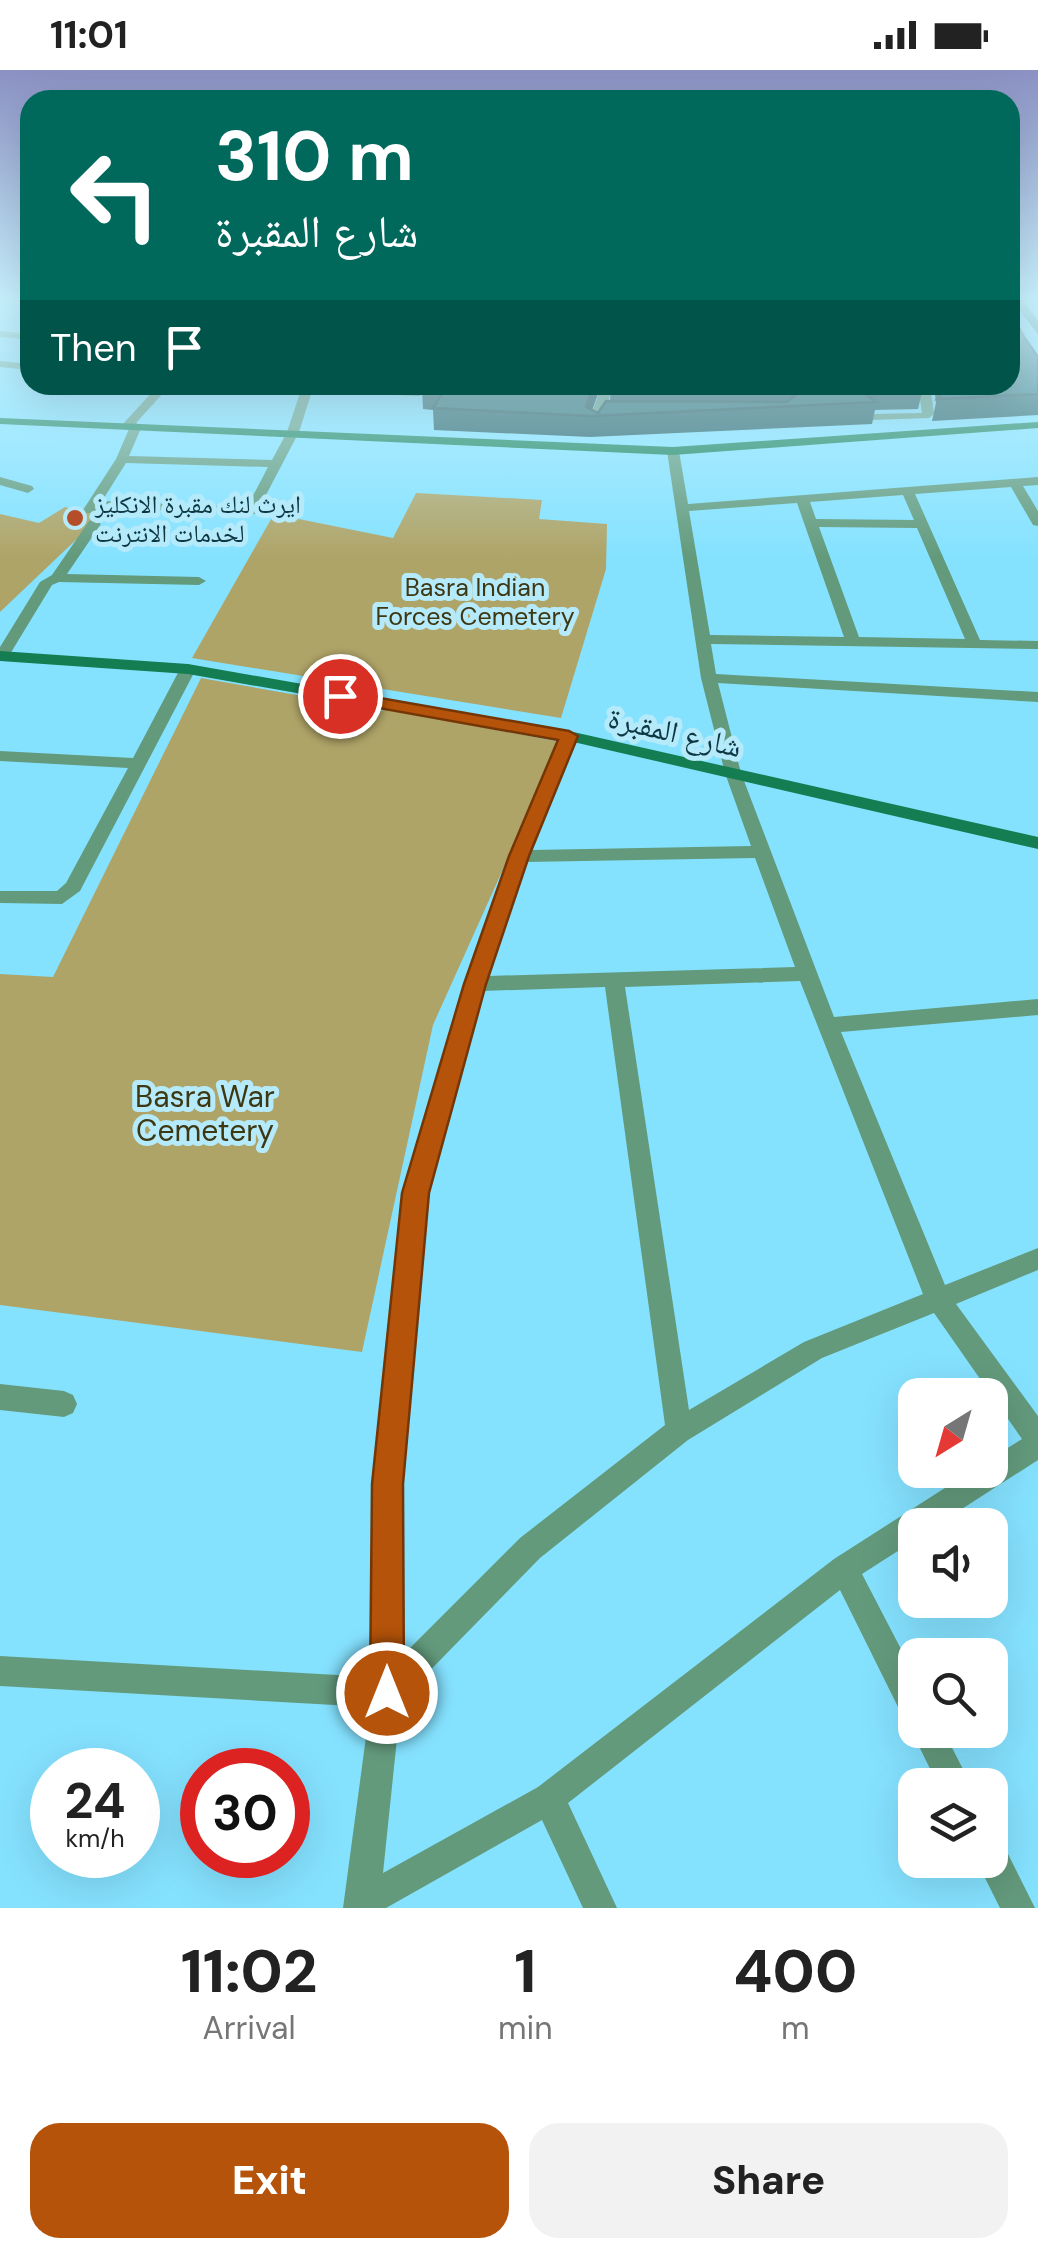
<!DOCTYPE html>
<meta charset="utf-8">
<style>
body{margin:0;font-family:"DM Sans","Noto Naskh Arabic",sans-serif;background:#f2f2f2;color:#222;height:100vh;display:flex;flex-direction:column;font-size:38px;white-space:nowrap}
*{box-sizing:border-box;margin:0}
p{font-size:32px;color:#767676}
.icon{flex:none;width:55px;height:55px;fill:none;stroke:currentColor;stroke-width:2;stroke-linecap:round;stroke-linejoin:round}
.map{position:relative;height:1838px;overflow:hidden}
.drawer{display:flex;flex-direction:column;background:#fff;flex:1}
.drawer>*{flex:none}
.guide{position:absolute;left:20px;top:20px;width:1000px;height:305px;border-radius:30px;box-shadow:0 10px 40px #0002;background:#00695c;color:#fff;overflow:hidden}
.needle{width:65px;rotate:217deg}
.controls{position:absolute;left:898px;top:1308px;display:grid;gap:20px}
.controls a{display:grid;place-items:center;width:110px;height:110px;border-radius:20px;background:#fff;box-shadow:0 10px 40px #0002;font-size:50px}
.speed{position:absolute;left:30px;top:1678px;display:flex;gap:20px;font-size:50px;font-weight:700;text-align:center}
.speed>*{display:grid;place-content:center;width:130px;height:130px;border-radius:50%;background:#fff;box-shadow:0 10px 40px #0002;line-height:1}
.speed small{font-size:25px;font-weight:400}
.speed .limit{border:15px solid #d22;background:#fff;color:#111}
.pin{position:absolute;display:grid;place-items:center;width:85px;height:85px;color:#fff;margin:-42px;border:5px solid #fff;border-radius:50%;box-shadow:0 2px 10px #0007}
.me{position:absolute;width:110px;margin:-55px;rotate:0deg;stroke-linejoin:round;filter:drop-shadow(0 0 8px #0008)}
.turn{display:flex;align-items:center;gap:35px;height:210px;padding:0 30px;font-size:45px}
.turn .icon{width:130px;height:130px;stroke-width:2.5}
.turn b{display:block;font-size:70px;line-height:85px}
.then{display:flex;align-items:center;height:95px;padding:0 30px;background:#0003;gap:20px;font-size:38px}
.eta{display:flex;justify-content:space-evenly;align-items:center;height:170px;text-align:center}
.eta b{font-size:60px;font-weight:800;line-height:70px}
.button{display:flex;gap:20px;margin-top:auto;padding:20px 30px}
.button a{flex:1;height:115px;border-radius:30px;background:#b45309;color:#fff;font-size:40px;font-weight:800;line-height:115px;text-align:center}
.button a+a{background:#f2f2f2;color:#222}
.status{display:flex;justify-content:space-between;align-items:center;height:70px;padding:0 50px;background:#fff;direction:ltr}
.status svg{height:28px;fill:currentColor}
.map>svg:first-child{display:block}
.green{fill:#afa468}
.lines{fill:none;stroke-linecap:round;stroke-linejoin:round}
.street{fill:#639a7c;fill-rule:evenodd}
.secondary{fill:#157d52;fill-rule:evenodd}
.primary{fill:#1d6041;fill-rule:evenodd}
.wall{fill:#1d5356}
.shaded-wall{fill:#184446}
.building{fill:#226164;stroke:#184446;stroke-width:2.5}
.route{fill:#b45309;stroke:#753606;stroke-width:2.5}
.poi-dot{fill:#b54e28;stroke:#b5eafb;stroke-width:4}
.labels{text-anchor:middle;dominant-baseline:central;stroke-width:10;stroke-linejoin:round;paint-order:stroke}
.far-poi-label{font-size:25px;fill:#0e3742;stroke:#b5eafb;text-anchor:start}
.far-park-label{font-size:25px;fill:#3d3712;stroke:#b5eafb}
.street-label{font-size:30px;fill:#0e3742;stroke:#b5eafb}
.park-label{font-size:30px;fill:#3d3712;stroke:#b5eafb}
</style>
<div class="status"><b>11:01</b><svg viewBox="0 0 49 12"><path d="M0 12V9h3v3zM5 12V6h3v6zM10 12V3h3v9zM15 12V0h3v12zM26 1h20v11H26zM47 4h2v5h-2z"/></svg></div>
<div class="map">
<svg width="1038" height="1838" viewBox="0 0 1038 1838">
<rect width="100%" height="100%" fill="#85e2ff"/>
<g class="green">
<polygon points="416,423 542,430 539,449 607,454 606,499 561,648 192,588 274,444 393,468"/>
<polygon points="65,437 101,446 0,542 0,444 39,453"/>
<polygon points="201,608 314,628 338,644 366,646 387,639 560,672 433,955 362,1282 0,1235 0,904 53,907"/>
</g>
<g class="lines">
<g class="street">
<polygon points="0,261 30,264 30,270 0,267"/>
<polygon points="0,291 30,294 30,300 0,297"/>
<path d="M251,315L419,320L425,323L419,326L312,321L299,362L256,444L97,438L94,443H84L83,440L116,389L129,359L121,356L155,319L165,321L136,353L142,356L129,386L272,390L287,362L301,320L257,318ZM126,393L268,397L247,437L102,431Z"/>
<polygon points="602,315 614,315 603,345 597,348 591,345"/>
<polygon points="918,315 930,315 934,344 929,348 870,350 864,347 870,344 922,343"/>
<path d="M673,377L679,381L688,434L1038,407V415L1023,416L1038,441V456L1033,455L1011,417L915,424L980,570L1038,571V579L711,574L716,604L1038,622V632L718,613L741,703L834,947L1038,929V945L841,962L945,1215L1038,1178V1200L956,1234L1038,1346V1390L937,1455H915V1470L862,1504L915,1606V1660H943L971,1715H938L911,1660L914,1653L904,1649L840,1520L568,1733L617,1838H583L542,1750L386,1838H343L370,1637L0,1616V1586L372,1607L374,1414L404,1123L465,914L510,786L561,666L569,661L577,666L531,780L751,776L725,703L701,608L667,381ZM903,425L914,450L816,449L810,432ZM797,433L844,567L710,565L689,441ZM819,457L917,458L965,569L859,567ZM755,788L795,897L488,906L526,792ZM800,911L923,1224L804,1272L689,1340L625,917ZM605,917L665,1355L520,1468L402,1586V1414L428,1123L483,921ZM934,1243L1022,1369L990,1389V1400H973L834,1489L538,1717L383,1803L401,1630L540,1488L688,1370L822,1288Z"/>
<polygon points="0,407 32,416 34,419 28,423 0,415"/>
<polygon points="94,450 101,454 67,504 199,507 206,511 199,515 59,512 52,515 7,589 0,590 0,577 40,512 52,505 89,451"/>
<polygon points="188,594 196,599 80,821 62,834 0,833 0,821 57,821 66,813 128,698 0,691 0,681 133,688 180,599"/>
<polygon points="0,1314 64,1321 73,1325 77,1334 73,1343 64,1347 0,1340"/>
<polygon points="990,1768 1002,1772 1035,1838 1000,1838 976,1790 990,1790"/>
</g>
<g class="secondary">
<polygon points="0,348 673,377 1038,352 1038,358 673,385 0,354"/>
<polygon points="0,581 188,594 569,661 1038,767 1038,779 569,671 188,604 0,591"/>
</g>
<polygon class="primary" points="1011,230 1023,230 1038,251 1038,264"/>
</g>
<g class="wall">
<polygon points="1024,267 1038,287 1038,345 932,351 936,333 934,315 1010,315"/>
<polygon points="601,315 592,340 598,343 610,331 611,315 923,318 918,339 875,340 872,354 590,367 434,360 433,340 423,339 422,318"/>
</g>
<polygon class="shaded-wall" points="594,315 601,315 590,346 586,337"/>
<g class="building">
<polygon points="1010,241 1024,267 1038,287 1038,324 937,329 943,322 942,315 1010,315"/>
<polygon points="424,315 594,315 586,337 598,343 606,331 787,332 797,324 787,318 610,317 611,315 922,315 923,318 874,319 865,324 876,332 591,346 433,338 444,321 422,318"/>
</g>
<linearGradient id="sky" x2="0" y2="1"><stop stop-color="#8b91c3"/><stop offset="0.47" stop-color="#c8f2ff"/><stop offset="1" stop-color="#c8f2ff" stop-opacity="0"/></linearGradient>
<rect width="1038" height="487" fill="url(#sky)"/>
<polygon class="route" points="340,621 569,661 578,666 529,786 486,914 429,1123 403,1414 404,1623 399,1635 387,1640 375,1635 370,1623 372,1414 402,1123 464,914 509,786 558,670 334,630 332,626"/>
<circle class="poi-dot" cx="75" cy="448" r="10"/>
<g class="labels">
<g class="far-poi-label">
<text x="95" y="434">ايرث لنك مقبرة الانكليز<tspan x="95" dy="29">لخدمات الانترنت</tspan></text>
</g>
<g class="far-park-label">
<text x="475" y="517">Basra Indian<tspan x="475" dy="29">Forces Cemetery</tspan></text>
</g>
<g class="street-label">
<text transform="translate(675 662) rotate(13)">شارع المقبرة</text>
</g>
<g class="park-label">
<text x="205" y="1026">Basra War<tspan x="205" dy="34">Cemetery</tspan></text>
</g>
</g>
</svg>
<div class="controls">
<a><svg class="needle" viewBox="-14 -14 28 28"><path d="M0-13l5 13h-10z" fill="#e53935"/><path d="M0 13l5-13h-10z" fill="#767676"/></svg></a>
<a><svg class="icon" aria-label="sound" viewBox="0 0 24 24"><path d="M4 9h4l5-4v14l-5-4H4zM17 9q2 3 0 6"/></svg></a>
<a><svg class="icon" aria-label="search" viewBox="0 0 24 24"><circle cx="10" cy="10" r="6"/><path d="M15 15l6 6"/></svg></a>
<a><svg class="icon" aria-label="layers" viewBox="0 0 24 24"><path d="M12 4l9 5-9 5-9-5zM3 14l9 5 9-5"/></svg></a>
</div>
<div class="speed"><div>24<small>km/h</small></div><div class="limit">30</div></div>
<div class="pin" style="left:340px;top:626px;background:#d93025"><svg class="icon" aria-label="arrive" viewBox="0 0 24 24"><path d="M6 21V4h12l-3 4 3 4H6"/></svg></div>
<svg class="me" style="left:387px;top:1623px" viewBox="-20 -20 40 40"><circle r="17" fill="#b45309" stroke="#fff" stroke-width="3"/><path d="M0-11L8 9 0 5-8 9z" fill="#fff"/></svg>
<div class="guide">
<div class="turn"><svg class="icon" aria-label="left" viewBox="0 0 24 24"><path d="M17 20v-9H6M10 6l-5 5 5 5"/></svg><div><b>310 m</b>شارع المقبرة</div></div>
<div class="then">Then<svg class="icon" aria-label="arrive" viewBox="0 0 24 24"><path d="M6 21V4h12l-3 4 3 4H6"/></svg></div>
</div>
</div>
<section class="drawer">
<div class="eta">
<div><b>11:02</b><p>Arrival</p></div>
<div><b>1</b><p>min</p></div>
<div><b>400</b><p>m</p></div>
</div>
<div class="button"><a>Exit</a><a>Share</a></div>
</section>
